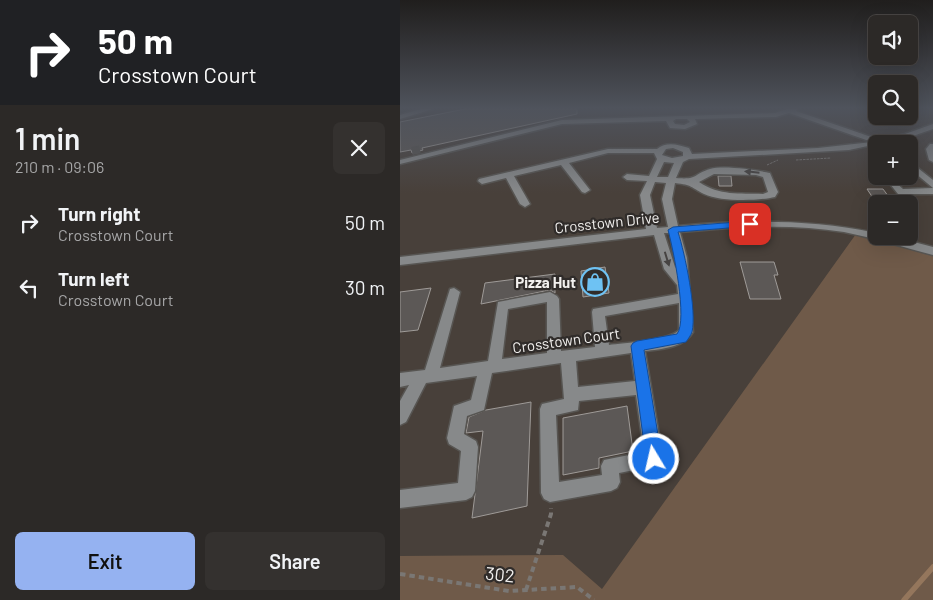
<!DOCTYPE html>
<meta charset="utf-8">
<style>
body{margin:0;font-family:Barlow,sans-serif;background:#34312f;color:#f1f3f6;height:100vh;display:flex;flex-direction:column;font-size:19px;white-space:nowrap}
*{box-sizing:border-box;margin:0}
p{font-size:16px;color:#a6a6a7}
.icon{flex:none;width:28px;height:28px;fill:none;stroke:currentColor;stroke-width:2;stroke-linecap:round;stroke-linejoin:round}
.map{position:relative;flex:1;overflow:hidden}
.panel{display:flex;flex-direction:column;background:#2c2927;width:400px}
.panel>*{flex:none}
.guide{background:#202124;color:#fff;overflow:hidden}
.tools{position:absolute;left:468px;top:15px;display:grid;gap:10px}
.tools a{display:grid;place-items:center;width:50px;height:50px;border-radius:8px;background:#2c2927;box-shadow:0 5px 20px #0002,0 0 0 1px #484544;font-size:25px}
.pin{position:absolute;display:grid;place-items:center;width:42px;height:42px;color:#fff;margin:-21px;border-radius:10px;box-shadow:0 2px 8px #0006}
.me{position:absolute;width:55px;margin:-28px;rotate:351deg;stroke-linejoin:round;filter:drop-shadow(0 0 4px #0008)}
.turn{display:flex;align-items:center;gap:18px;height:105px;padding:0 15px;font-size:22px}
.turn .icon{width:65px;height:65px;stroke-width:2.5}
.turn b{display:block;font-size:35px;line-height:42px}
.round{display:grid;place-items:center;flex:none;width:52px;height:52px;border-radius:8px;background:#34312f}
.summary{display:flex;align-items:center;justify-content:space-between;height:85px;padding:0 15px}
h1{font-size:30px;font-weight:600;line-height:38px}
.action{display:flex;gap:10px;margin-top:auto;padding:10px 15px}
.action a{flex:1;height:58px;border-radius:8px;background:#95b2f1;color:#111;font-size:20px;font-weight:600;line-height:58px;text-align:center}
.action a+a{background:#34312f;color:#f1f3f6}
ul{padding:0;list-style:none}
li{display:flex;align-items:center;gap:15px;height:65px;padding:0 15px}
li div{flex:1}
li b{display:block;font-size:19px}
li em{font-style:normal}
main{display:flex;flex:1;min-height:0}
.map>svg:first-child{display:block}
.built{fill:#48403a;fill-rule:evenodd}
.green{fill:#6f5a49}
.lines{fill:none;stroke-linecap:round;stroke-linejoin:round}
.stream{stroke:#94765c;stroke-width:5.5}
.building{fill:#5c5856;stroke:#9f9b98}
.minor-tunnel{stroke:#565350;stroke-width:8;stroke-dasharray:8 4;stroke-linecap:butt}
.minor-casing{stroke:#575552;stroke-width:3}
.path-far1{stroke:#7a7774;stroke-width:1;stroke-dasharray:2.5 1;stroke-linecap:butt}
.path{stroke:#7a7774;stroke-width:4;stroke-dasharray:5.5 4;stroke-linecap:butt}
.minor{fill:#87898a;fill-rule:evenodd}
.oneway{fill:#464342}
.route{fill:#1a73e8;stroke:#114b97}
.labels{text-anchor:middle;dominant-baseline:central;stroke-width:4.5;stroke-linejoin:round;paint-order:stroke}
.street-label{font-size:15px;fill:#f2f0ee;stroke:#302c2a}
.poi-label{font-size:15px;font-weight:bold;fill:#f2f0ee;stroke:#302c2a;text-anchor:end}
.near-street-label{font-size:18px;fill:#f2f0ee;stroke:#302c2a}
</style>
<main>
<section class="panel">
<div class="guide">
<div class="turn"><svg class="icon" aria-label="right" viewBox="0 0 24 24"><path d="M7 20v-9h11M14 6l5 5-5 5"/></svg><div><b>50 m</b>Crosstown Court</div></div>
</div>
<div class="summary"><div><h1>1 min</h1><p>210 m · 09:06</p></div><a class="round"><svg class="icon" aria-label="close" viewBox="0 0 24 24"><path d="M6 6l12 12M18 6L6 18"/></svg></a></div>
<ul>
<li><svg class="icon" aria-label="right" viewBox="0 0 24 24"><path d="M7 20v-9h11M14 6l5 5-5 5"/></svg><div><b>Turn right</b><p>Crosstown Court</p></div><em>50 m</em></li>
<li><svg class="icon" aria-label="left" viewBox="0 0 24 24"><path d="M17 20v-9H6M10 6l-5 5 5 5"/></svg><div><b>Turn left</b><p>Crosstown Court</p></div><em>30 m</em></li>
</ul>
<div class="action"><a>Exit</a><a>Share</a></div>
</section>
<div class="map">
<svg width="533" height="600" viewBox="0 0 533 600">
<rect width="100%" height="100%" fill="#3a3734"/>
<path class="built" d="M16,109H476V116H509V109H533V249L194,600H0V114ZM476,144H509V176H476ZM476,204H509V236H476Z"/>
<polygon class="green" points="456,234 533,249 533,600 0,600 0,556 163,555 202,589"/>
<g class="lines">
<polyline class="stream" points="504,600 533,567"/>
</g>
<g class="building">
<polygon points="65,109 177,109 177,114 22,148 23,150 12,153 11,150 0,152 0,122"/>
<polygon points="318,176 331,176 332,186 319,186"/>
<polygon points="467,189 483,189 494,204 477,204"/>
<polygon points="340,262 374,262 378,275 374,275 381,299 350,299"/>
<polygon points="205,267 209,293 183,297 181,271"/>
<polygon points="155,274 155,293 150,290 81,304 85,283"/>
<polygon points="31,288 18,330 0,332 0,292"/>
<polygon points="131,402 127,506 72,518 83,431 66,433 69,417 86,410"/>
<polygon points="227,406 233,451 199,458 199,468 163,475 163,418"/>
</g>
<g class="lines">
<polyline class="minor-tunnel" points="12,151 22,149"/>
<defs>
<g id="minor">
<polygon points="21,109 33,109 0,119 0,115"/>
<path d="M387,109H398L396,111L480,140L505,134L533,124V129L510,137L449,150L289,159L283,162L276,178C299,180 293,174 310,169C323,165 357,170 370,173L378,192L375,197C358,201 321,202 304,194C290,187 293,185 275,183L272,199L278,226C346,220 410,219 476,233V236H491L533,247V255C503,247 474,238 444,232C390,223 334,227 280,232L287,258L293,332C284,348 261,349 245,351L263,459L260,465L219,473L220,482L217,488L211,491L150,502L144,499L141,493L140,409L142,404L164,399L161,363L92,373L84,410L67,416L64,434L76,441L78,447L75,491L72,497L66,500L0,508V490L58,483L61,451L49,444L47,438L54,406L71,400L77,376L26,383L6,422L0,425V401L9,385L0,387V373L25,370L50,289L54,288L60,292L40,368L88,361L98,302L150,292L157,296L159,299L161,351L195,347L192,312L193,309L278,294L277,285L264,269L254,235L0,265V257L246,229L240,195L247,181L227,180L223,177L227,174L249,176L257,159L254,153H208L169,163L190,190L185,193L182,192L161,165L114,176L130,204L125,207L120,204L106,178L82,184L78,181L79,179L208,149H257C267,141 278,145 289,148L292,154L418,148L472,142L389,113L376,117L295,119L297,124L285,129L270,128L266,121L162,124L0,164V160L162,120L375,113ZM276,119H287L290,122L284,125L275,124L273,121ZM273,148L283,152V156L272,158L262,155L266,149ZM264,162L274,163L268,177H257ZM314,174L356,175L363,177L368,192L363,194C339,193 320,196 299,182ZM255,182L266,183L262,199L268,227L257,228L250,195ZM264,233H270L276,268L275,267ZM147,302V353L102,359L108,309ZM279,303V330C271,340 223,343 209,345L205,316ZM231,353L235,381L178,387L176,361ZM236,395L244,452L204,460L201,466L202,475L159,482L156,415L178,410L179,401Z"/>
<polygon points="530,144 533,144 533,162 529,160 526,149"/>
<polygon points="509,161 533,180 533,188 509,168"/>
<polygon points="494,181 503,189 533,188 533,194 498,194 490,184"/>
</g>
</defs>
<use href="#minor" class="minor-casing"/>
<g class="path-far1">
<polyline points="512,156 512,146 517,141"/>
<polyline points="396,160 431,158"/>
<polyline points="367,165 378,160"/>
</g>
<g class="path">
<polyline points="0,574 109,591 177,587 194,600"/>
<polyline points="126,590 151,514 151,508"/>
</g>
<use href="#minor" class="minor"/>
</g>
<defs><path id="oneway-solid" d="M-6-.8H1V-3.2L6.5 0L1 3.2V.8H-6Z" transform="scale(1.25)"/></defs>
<g class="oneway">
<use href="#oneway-solid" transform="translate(352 172) rotate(-174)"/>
<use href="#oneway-solid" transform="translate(267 259) rotate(73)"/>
</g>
<linearGradient id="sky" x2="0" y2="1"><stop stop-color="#201e1d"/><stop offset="0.56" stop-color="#4f535c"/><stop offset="1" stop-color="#4f535c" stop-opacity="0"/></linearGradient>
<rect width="533" height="193" fill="url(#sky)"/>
<path class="route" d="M350,221L354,222V226L278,232C285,254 297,311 292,332C291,335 288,339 286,342L244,350L262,459L260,464L254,467L249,464L246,459L231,346L233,343L237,341L277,334C288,320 273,248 268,230L273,227Z"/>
<defs>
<symbol id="shop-ring" viewBox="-11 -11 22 22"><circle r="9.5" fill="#302c2a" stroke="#6ec2f3" stroke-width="1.5"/><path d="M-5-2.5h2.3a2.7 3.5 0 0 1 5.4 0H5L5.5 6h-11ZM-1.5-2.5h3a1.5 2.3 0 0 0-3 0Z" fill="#6ec2f3"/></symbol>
</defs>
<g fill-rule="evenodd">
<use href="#shop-ring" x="179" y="266" width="32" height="32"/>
</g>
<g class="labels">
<g class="street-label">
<text transform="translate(207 222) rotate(-6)">Crosstown Drive</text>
<text transform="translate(166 340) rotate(-8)">Crosstown Court</text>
</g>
<g class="poi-label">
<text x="176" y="282">Pizza Hut</text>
</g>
<g class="near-street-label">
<text transform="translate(100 574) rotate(6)">302</text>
</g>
</g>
</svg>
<div class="tools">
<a><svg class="icon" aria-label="sound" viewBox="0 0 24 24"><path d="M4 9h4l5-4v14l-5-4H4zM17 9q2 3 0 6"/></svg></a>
<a><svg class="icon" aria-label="search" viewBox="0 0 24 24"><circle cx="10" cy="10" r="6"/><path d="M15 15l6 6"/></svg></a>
<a>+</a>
<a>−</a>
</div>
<div class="pin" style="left:350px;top:224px;background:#d93025"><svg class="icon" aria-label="arrive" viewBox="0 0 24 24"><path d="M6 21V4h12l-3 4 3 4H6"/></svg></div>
<svg class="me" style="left:254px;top:459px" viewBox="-20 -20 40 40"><circle r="17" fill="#1a73e8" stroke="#fff" stroke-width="3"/><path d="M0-11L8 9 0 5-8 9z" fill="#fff"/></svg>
</div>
</main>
